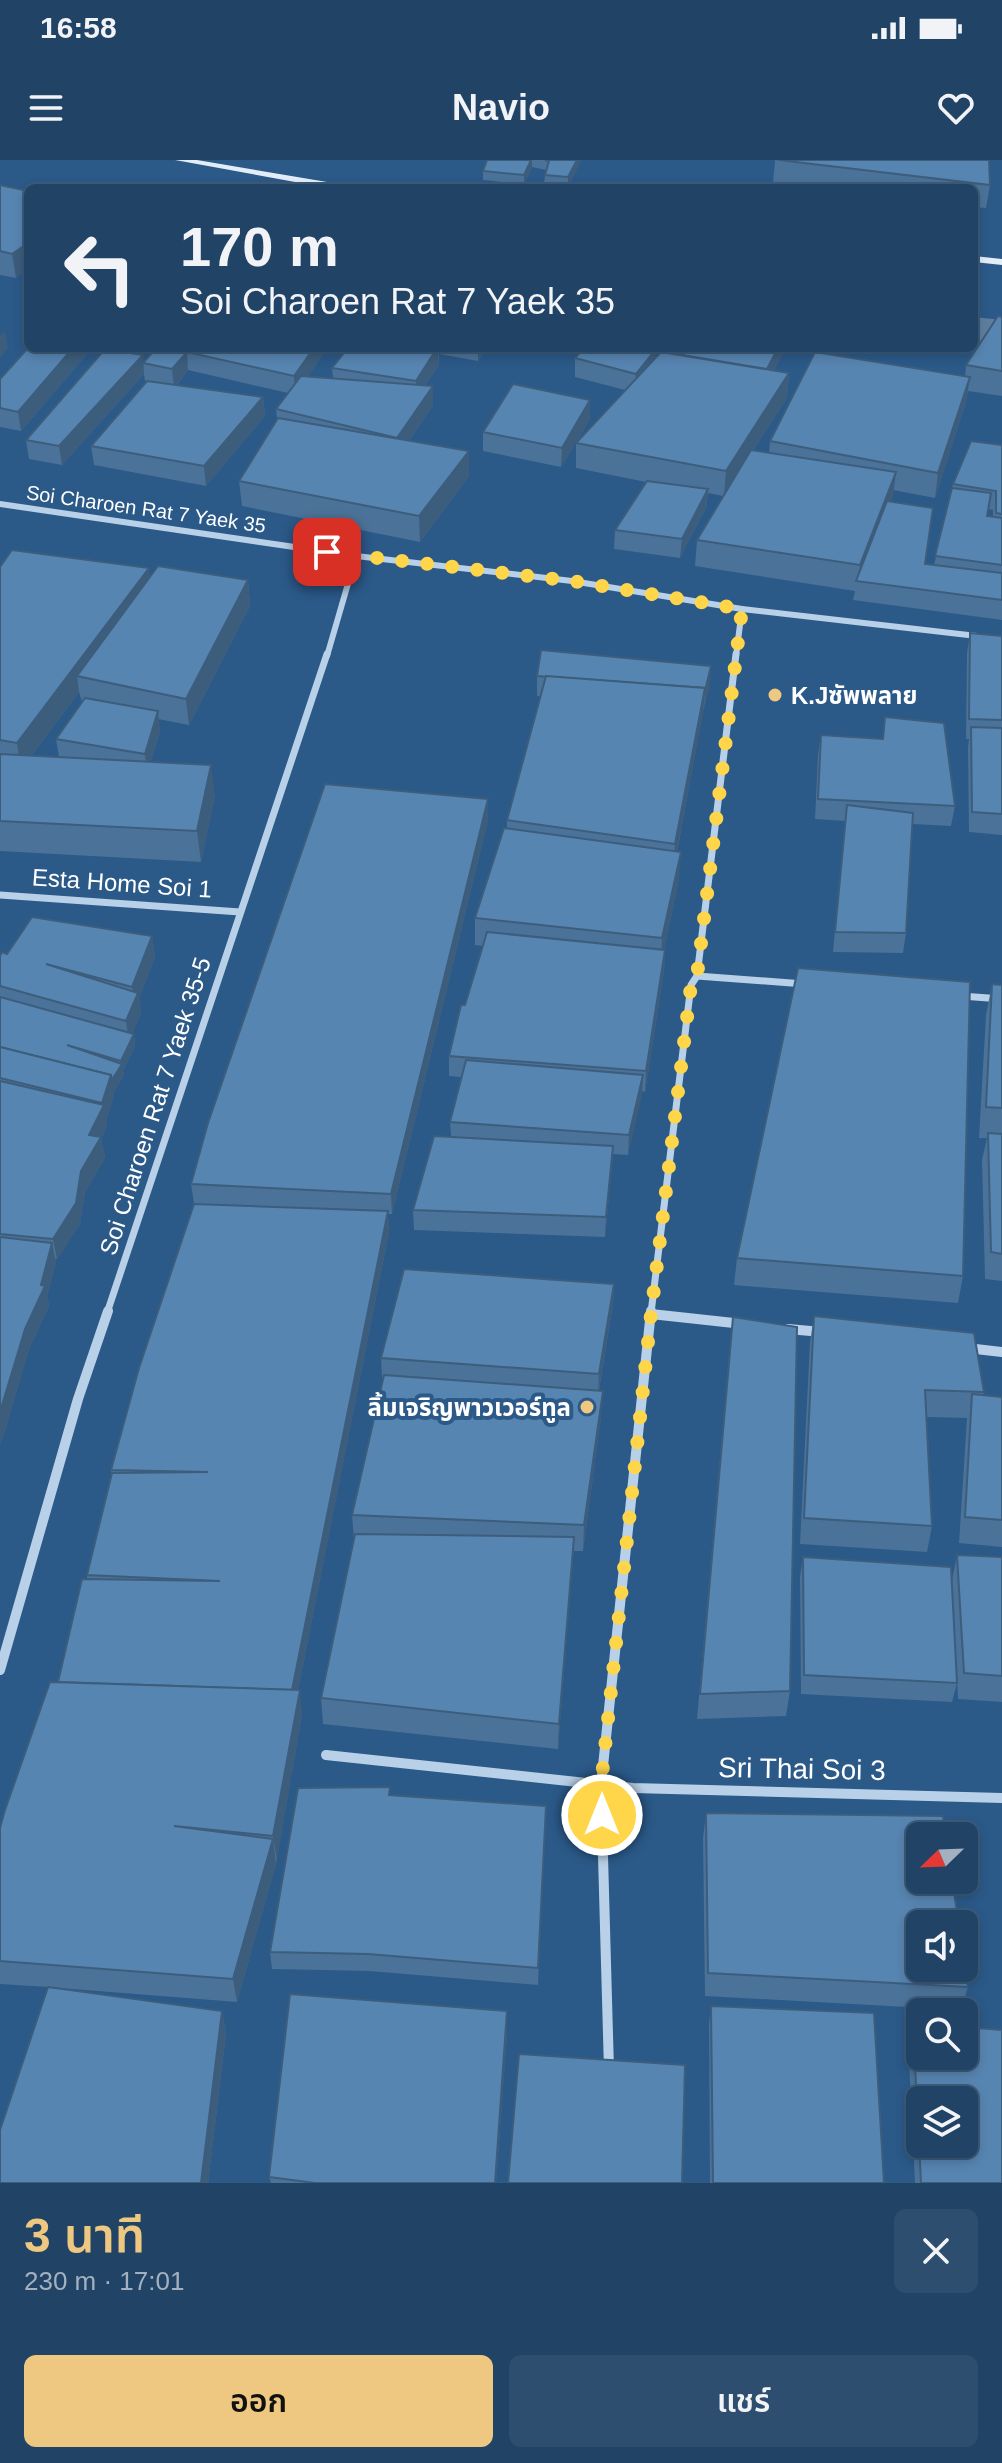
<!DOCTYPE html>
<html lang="th">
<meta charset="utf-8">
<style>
body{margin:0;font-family:Arial,"Noto Sans Thai",sans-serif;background:#2d4e6f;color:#f1f3f6;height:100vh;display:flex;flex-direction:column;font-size:30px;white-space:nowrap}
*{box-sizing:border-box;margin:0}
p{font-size:26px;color:#a2b0bf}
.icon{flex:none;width:44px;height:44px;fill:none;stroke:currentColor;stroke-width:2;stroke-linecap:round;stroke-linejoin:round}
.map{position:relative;height:2023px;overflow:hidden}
.side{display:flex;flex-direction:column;background:#204366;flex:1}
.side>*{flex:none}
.banner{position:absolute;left:24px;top:24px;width:954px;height:168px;border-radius:12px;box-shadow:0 4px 12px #0003,0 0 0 2px #3d5c7a;background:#204366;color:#f1f3f6;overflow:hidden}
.needle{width:52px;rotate:247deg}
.buttons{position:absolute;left:906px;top:1662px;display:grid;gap:16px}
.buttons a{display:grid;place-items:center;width:72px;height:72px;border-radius:12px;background:#204366;box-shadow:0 4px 12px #0003,0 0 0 2px #3d5c7a;font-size:40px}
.pin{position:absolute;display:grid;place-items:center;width:68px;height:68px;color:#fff;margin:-34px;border-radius:16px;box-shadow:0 4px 12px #0006}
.me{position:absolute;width:88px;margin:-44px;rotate:0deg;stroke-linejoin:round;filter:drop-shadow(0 0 6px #0008)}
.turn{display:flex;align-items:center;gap:28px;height:168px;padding:0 24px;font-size:36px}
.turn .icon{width:104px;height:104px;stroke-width:2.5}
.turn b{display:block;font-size:56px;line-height:68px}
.round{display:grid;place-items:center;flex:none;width:84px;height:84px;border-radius:12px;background:#2d4e6f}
.overview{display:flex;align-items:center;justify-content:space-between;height:136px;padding:0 24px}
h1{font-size:48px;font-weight:600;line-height:60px;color:#eec881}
.cta{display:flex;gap:16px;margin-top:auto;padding:16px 24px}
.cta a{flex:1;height:92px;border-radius:12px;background:#eec881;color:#111;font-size:32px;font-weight:600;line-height:92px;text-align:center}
.cta a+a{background:#2d4e6f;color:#f1f3f6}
.status{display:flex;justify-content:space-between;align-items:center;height:56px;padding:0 40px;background:#204366;direction:ltr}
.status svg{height:22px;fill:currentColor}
header{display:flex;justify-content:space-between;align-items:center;height:104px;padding:0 24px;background:#204366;font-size:36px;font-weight:600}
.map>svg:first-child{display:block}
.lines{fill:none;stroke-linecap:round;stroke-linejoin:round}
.canal{fill:#5f7e9e;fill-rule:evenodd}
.minor-far2{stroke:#b9d1e8;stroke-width:6}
.minor-far1{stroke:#b9d1e8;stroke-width:7}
.minor{stroke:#b9d1e8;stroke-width:10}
.secondary{fill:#e2edf8;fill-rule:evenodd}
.wall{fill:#4b7298;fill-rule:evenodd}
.shaded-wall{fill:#3d5d7c}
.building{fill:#5785b1;stroke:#3d5d7c;stroke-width:2;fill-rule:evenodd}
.route{stroke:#ffd54a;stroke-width:14;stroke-dasharray:0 25.2}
.poi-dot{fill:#eec881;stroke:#2b5988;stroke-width:3}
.labels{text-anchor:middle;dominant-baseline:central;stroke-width:8;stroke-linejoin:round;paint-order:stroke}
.far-street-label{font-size:20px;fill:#fff;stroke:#2b5988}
.poi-label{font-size:24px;font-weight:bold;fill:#fff;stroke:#2b5988;text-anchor:start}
.street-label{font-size:24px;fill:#fff;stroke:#2b5988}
.near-street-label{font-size:28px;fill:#fff;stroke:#2b5988}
</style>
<div class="status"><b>16:58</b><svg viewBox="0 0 49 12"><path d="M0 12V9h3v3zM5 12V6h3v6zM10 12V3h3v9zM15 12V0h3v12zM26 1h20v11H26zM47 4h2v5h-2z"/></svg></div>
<header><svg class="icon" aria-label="menu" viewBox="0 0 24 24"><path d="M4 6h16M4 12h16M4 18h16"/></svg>Navio<svg class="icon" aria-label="heart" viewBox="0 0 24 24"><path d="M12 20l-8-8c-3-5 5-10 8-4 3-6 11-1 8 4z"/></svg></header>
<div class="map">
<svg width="1002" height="2023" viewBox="0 0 1002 2023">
<rect width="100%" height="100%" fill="#2b5988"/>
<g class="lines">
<polygon class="canal" points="974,157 1002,160 1002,188 974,185"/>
<g class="minor-far2">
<polyline points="0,344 356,396 572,421 742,449 977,476"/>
<polyline points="327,496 356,396"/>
<polyline points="736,496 742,449"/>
</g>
<g class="minor-far1">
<polyline points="0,735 240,752"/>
<polyline points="697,816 804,824"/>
<polyline points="961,836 1002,839"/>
<polyline points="107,1153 327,494"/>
<polyline points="651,1153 691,825 697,816 736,494"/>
</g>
<g class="minor">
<polyline points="651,1154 743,1164"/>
<polyline points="788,1169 822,1172"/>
<polyline points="967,1188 1002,1192"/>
<polyline points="0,1510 78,1239 108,1151"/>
<polyline points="326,1595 633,1628 1002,1638"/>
<polyline points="609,1910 601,1625 651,1151"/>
</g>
<g class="secondary">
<polygon points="175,0 197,0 345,25 350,28 328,28"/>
<polygon points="974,96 1002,99 1002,105 974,102"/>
</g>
</g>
<g class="wall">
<polygon points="487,0 581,0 568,27 544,24 545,15 546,10 532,7 524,24 483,20 483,11"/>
<polygon points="775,0 990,25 986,48 974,47 974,28 817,28 773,23"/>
<polygon points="0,25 28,31 16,118 0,115"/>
<path d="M1002,157V236L968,231L966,242L935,338L893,330L891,342L925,404L934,405L953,324L1002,285V460L853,440L855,431L695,406L697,380L723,336L708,333L706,348L680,398L614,389L615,370L646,322L576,308V283L625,230L575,217V198L774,211L789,213L787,238L753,291L769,293L770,281L965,216L966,205ZM988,349L993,350V357L987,356Z"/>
<polygon points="28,188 92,188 21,271 0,267 0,219"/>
<polygon points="156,188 327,188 308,216 333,218 332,208 348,188 487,188 478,201 439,194 439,205 425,226 433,245 409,281 469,291 469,316 420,382 242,346 239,321 277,260 276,249 288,233 188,210 177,225 263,237 265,256 206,326 94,305 91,286 146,222 145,221 144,214 62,305 29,299 26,280 143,195 143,202"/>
<polygon points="506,188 535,188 531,193"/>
<polygon points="590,259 561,307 483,291 483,272"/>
<path d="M0,407L150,417L248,420L250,446L189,565L158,559L160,571L151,601L215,635L201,702L0,691ZM79,532L82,542L56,579L59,597L32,595Z"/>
<polygon points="970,473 1002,476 1002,675 969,672 968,587 969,579 966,579 967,493"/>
<polygon points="537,516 710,526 703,551 677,692 679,719 664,790 665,790 664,811 645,932 642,931 628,995 613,994 605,1077 414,1070 413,1050 451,976 450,962 461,917 449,916 449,896 483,786 475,785 475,758 507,668 507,660 540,536 537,536"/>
<polygon points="821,575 955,646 951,666 912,664 906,773 903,793 833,792 845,661 815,659 818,595"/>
<polygon points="488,660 392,1054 388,1054 389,1072 298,1530 302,1555 276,1704 237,1842 59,1828 222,1851 226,1874 208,2023 0,2023 48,1827 0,1824 0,1668 58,1522 87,1419 87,1415 111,1314 111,1310 194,1044 191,1024"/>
<polygon points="152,776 155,797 139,838 141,853 132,874 134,874 135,886 123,911 124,915 114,931 114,935 106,961 107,966 101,978 105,998 85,1032 80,1064 57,1099 55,1099 56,1103 47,1136 49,1146 29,1189 4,1274 0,1284 0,796 7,794"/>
<polygon points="992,824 1002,825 1002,1121 985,1119 982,1000 987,978 979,978 986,855"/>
<polygon points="737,1098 963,1116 958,1143 734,1125"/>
<polygon points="614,1124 613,1144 599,1230 601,1257 583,1391 573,1391 558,1589 323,1564 321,1538 354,1380 352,1355 384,1218 382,1218 381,1198"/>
<polygon points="814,1156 984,1232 983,1235 1002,1237 1002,1387 959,1383 967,1258 927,1257 932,1366 927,1392 800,1384 810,1182"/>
<polygon points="730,1184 790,1531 786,1556 697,1559"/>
<polygon points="957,1395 1002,1397 1002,1542 958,1539 954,1458 957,1523 952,1542 801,1534 800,1417 803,1397 952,1420"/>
<polygon points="391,1635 546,1646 538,1825 369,1811 272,1809 270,1792"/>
<polygon points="706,1653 968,1827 961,1850 705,1836 703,1678"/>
<polygon points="711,1846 884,2023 710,2023 709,1864"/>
<polygon points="913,1864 1002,2023 915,2023 908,1881"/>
<polygon points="507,1874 496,2023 271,2023 269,2017"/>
</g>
<g class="shaded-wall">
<polygon points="532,0 532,9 524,24 524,15"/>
<polygon points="577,0 581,0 568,27 568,17"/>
<polygon points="28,83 28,109 16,118 12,94"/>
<polygon points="5,171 8,189 0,198 0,176"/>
<polygon points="73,188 92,188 21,271 18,252"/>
<polygon points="314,188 327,188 295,235 294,216"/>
<polygon points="437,188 438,188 439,205 416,240 416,221"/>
<polygon points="480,188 487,188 478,201 478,191"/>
<polygon points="657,188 671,188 635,232 636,214"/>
<polygon points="778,188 786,188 765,229 767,210"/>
<polygon points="187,192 188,210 174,228 172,209"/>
<polygon points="143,195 144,214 62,305 59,286"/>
<polygon points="789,213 787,238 724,336 726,311"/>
<polygon points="970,217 966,242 935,338 938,313"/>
<polygon points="433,226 433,245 398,297 397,278"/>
<polygon points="263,237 265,256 206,326 204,306"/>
<polygon points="590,240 590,259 561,307 562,288"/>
<polygon points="469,291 469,316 420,382 419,356"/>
<polygon points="896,312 893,337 860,422 858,421 860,405"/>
<polygon points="708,329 706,348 680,398 682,379"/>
<polygon points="149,408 152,434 77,516 79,532 21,610 17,583"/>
<polygon points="248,420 250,446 189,565 186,539"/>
<polygon points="711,506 710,526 704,551 705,531"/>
<polygon points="705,528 703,555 673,711 675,684"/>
<polygon points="158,551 160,571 147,614 145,594"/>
<polygon points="211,605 215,635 201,702 197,671"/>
<polygon points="488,639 488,660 392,1054 391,1034"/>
<polygon points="681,692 679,719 661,805 662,778"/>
<polygon points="152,776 155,797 139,838 141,853 129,882 126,861 135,842 132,827"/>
<polygon points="665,790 664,811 645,932 646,911"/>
<polygon points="134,874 135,886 123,911 124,915 114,931 114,935 106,961 107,966 101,978 105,998 85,1032 80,1064 57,1099 53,1079 81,1011 89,975 103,946 102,943 111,915 121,905 121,901"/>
<polygon points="643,915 642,936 628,995 629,975"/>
<polygon points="613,986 612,1006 605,1077 606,1057"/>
<polygon points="388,1051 389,1072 293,1555 291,1536"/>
<polygon points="52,1083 56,1103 47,1136 49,1146 29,1189 4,1274 0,1284 0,1252 25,1169 41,1125"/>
<polygon points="614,1124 613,1144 598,1234 599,1214"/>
<polygon points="603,1231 601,1257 583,1391 584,1365"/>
<polygon points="574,1377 573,1403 558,1589 559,1564"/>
<polygon points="300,1530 302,1555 277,1701 273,1676"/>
<polygon points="273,1679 276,1704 237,1842 233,1819"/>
<polygon points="222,1851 226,1874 208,2023 201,2023"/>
<polygon points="507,1851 507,1874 496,2023 495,2023"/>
</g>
<g class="building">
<polygon points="487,0 531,0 524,15 483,11"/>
<polygon points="545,0 577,0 568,17 545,15 549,1"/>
<polygon points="779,0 989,0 990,25"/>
<polygon points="0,25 28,31 28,83 12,94 0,91"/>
<polygon points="998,156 1002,157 1002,211 966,205"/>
<polygon points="28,188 73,188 18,252 0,248 0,219"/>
<polygon points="156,188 314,188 294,216 187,192 172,209 143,203"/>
<polygon points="348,188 437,188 416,221 332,208"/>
<polygon points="460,188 480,188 478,191"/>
<polygon points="584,188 657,188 636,214 575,198"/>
<polygon points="668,188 778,188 767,209 664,192"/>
<polygon points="105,189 143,195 59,286 26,280"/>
<polygon points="661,192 789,213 726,311 576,283"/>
<polygon points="815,192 970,217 938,313 770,281"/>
<polygon points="301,216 433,226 397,278 276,249"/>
<polygon points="147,221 263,237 204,306 91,286"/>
<polygon points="513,224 590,240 562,288 483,272"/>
<polygon points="278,258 469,291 419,356 239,321"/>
<polygon points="971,281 1002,285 1002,354 996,353 996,331 953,324"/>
<polygon points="751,290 896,312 860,405 697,380"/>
<polygon points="647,321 708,329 682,379 615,370"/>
<polygon points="952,328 991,333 987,356 1002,358 1002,405 935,396"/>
<polygon points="887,341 933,348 925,404 1002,413 1002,440 856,421"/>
<polygon points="12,390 149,408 17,583 0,580 0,407"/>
<polygon points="158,406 248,420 186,539 77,516"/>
<polygon points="970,473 1002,476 1002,560 969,559"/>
<polygon points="541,490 711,506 705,531 705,528 537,516"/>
<polygon points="546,516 705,528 675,684 507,660"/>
<polygon points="85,538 158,551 145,594 56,579"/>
<polygon points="885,557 944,563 955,646 818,639 821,575 883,579"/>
<polygon points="971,567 1002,568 1002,654 972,652"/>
<polygon points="0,594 211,605 197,671 0,661"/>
<polygon points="325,624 488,639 391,1034 191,1024 208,963"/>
<polygon points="847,645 913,653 906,773 835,772"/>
<polygon points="504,668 681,692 662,778 475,758"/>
<polygon points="32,757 152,776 132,827 46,804 138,833 126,861 0,826 0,796 2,792 7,794"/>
<polygon points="487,772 665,790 646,911 449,896 461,845 465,845"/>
<polygon points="798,808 970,822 963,1116 737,1098"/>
<polygon points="992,824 1002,825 1002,948 986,947"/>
<polygon points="0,837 134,874 121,901 67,885 122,904 112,920 111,915 0,887"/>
<polygon points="0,887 111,915 102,943 0,918"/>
<polygon points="466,900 643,915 629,975 450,962"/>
<polygon points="0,921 104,945 89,975 101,977 81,1011 76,1043 53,1079 0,1074"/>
<polygon points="988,973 1002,974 1002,1094 991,1092"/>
<polygon points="434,976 613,986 606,1057 413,1050"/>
<polygon points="194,1044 388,1051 292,1530 58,1522 82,1419 220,1421 87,1415 112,1313 208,1312 111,1310 139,1208"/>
<polygon points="0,1077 52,1083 41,1125 45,1126 25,1169 0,1252"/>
<polygon points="404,1109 614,1124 599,1214 381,1198"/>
<polygon points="814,1156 974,1173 984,1232 925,1230 932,1366 804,1358"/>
<polygon points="733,1157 797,1167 790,1531 700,1534"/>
<polygon points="384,1215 603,1231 584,1365 352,1355"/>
<polygon points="972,1234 1002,1237 1002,1360 965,1357"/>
<polygon points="355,1374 574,1377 559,1564 321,1538"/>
<polygon points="957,1395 1002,1397 1002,1516 964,1513"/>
<polygon points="803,1397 951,1407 957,1523 804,1515"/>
<polygon points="50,1522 300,1530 273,1676 174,1666 273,1679 233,1819 0,1801 0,1668 5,1650"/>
<polygon points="390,1627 389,1635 546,1646 538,1808 368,1794 270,1792 298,1628"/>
<polygon points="706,1653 943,1656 946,1676 920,1676 920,1720 952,1720 959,1764 920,1764 920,1808 964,1808 964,1801 968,1827 708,1813"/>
<polygon points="48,1827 222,1851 201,2023 0,2023 0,1970"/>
<polygon points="290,1834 507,1851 495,2023 315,2023 269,2017"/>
<polygon points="711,1846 874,1853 884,2023 713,2023"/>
<path d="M913,1864H920V1896H964V1867L1002,1870V2023H921ZM920,1940H964V1984H920Z"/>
<polygon points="519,1894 685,1905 682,2023 508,2023"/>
</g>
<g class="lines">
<polyline class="route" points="327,392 572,421 742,449 697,816 691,825 651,1154 601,1625 602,1655"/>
</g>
<g class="poi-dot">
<circle cx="775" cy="535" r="8"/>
<circle cx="587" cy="1247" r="8"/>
</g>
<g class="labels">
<g class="far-street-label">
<text transform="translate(146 349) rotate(8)">Soi Charoen Rat 7 Yaek 35</text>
</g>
<g class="poi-label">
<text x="791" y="535">K.Jซัพพลาย</text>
<text x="571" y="1247" text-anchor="end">ลิ้มเจริญพาวเวอร์ทูล</text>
</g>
<g class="street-label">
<text transform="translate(122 723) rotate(4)">Esta Home Soi 1</text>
<text transform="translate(155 946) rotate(-72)">Soi Charoen Rat 7 Yaek 35-5</text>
</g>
<g class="near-street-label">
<text transform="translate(802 1609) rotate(1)">Sri Thai Soi 3</text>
</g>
</g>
</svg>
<div class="buttons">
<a><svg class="needle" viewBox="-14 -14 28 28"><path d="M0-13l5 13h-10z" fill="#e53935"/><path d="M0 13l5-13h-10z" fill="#a2b0bf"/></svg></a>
<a><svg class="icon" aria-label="sound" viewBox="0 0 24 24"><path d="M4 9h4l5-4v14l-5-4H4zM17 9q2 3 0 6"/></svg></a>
<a><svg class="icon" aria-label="search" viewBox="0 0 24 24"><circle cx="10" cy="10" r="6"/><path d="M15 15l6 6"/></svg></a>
<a><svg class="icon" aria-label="layers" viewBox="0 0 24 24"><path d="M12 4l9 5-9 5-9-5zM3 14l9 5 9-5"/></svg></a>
</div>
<div class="pin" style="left:327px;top:392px;background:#d93025"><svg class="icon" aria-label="arrive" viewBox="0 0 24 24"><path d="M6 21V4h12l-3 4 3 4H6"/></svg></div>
<svg class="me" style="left:602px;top:1655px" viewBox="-20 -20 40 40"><circle r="17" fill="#ffd54a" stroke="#fff" stroke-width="3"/><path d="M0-11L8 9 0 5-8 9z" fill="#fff"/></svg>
<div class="banner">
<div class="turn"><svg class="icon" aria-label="left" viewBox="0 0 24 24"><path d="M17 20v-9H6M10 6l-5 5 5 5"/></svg><div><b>170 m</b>Soi Charoen Rat 7 Yaek 35</div></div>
</div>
</div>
<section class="side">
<div class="overview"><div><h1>3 นาที</h1><p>230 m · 17:01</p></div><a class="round"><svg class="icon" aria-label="close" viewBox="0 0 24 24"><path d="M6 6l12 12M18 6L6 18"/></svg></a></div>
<div class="cta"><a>ออก</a><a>แชร์</a></div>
</section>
